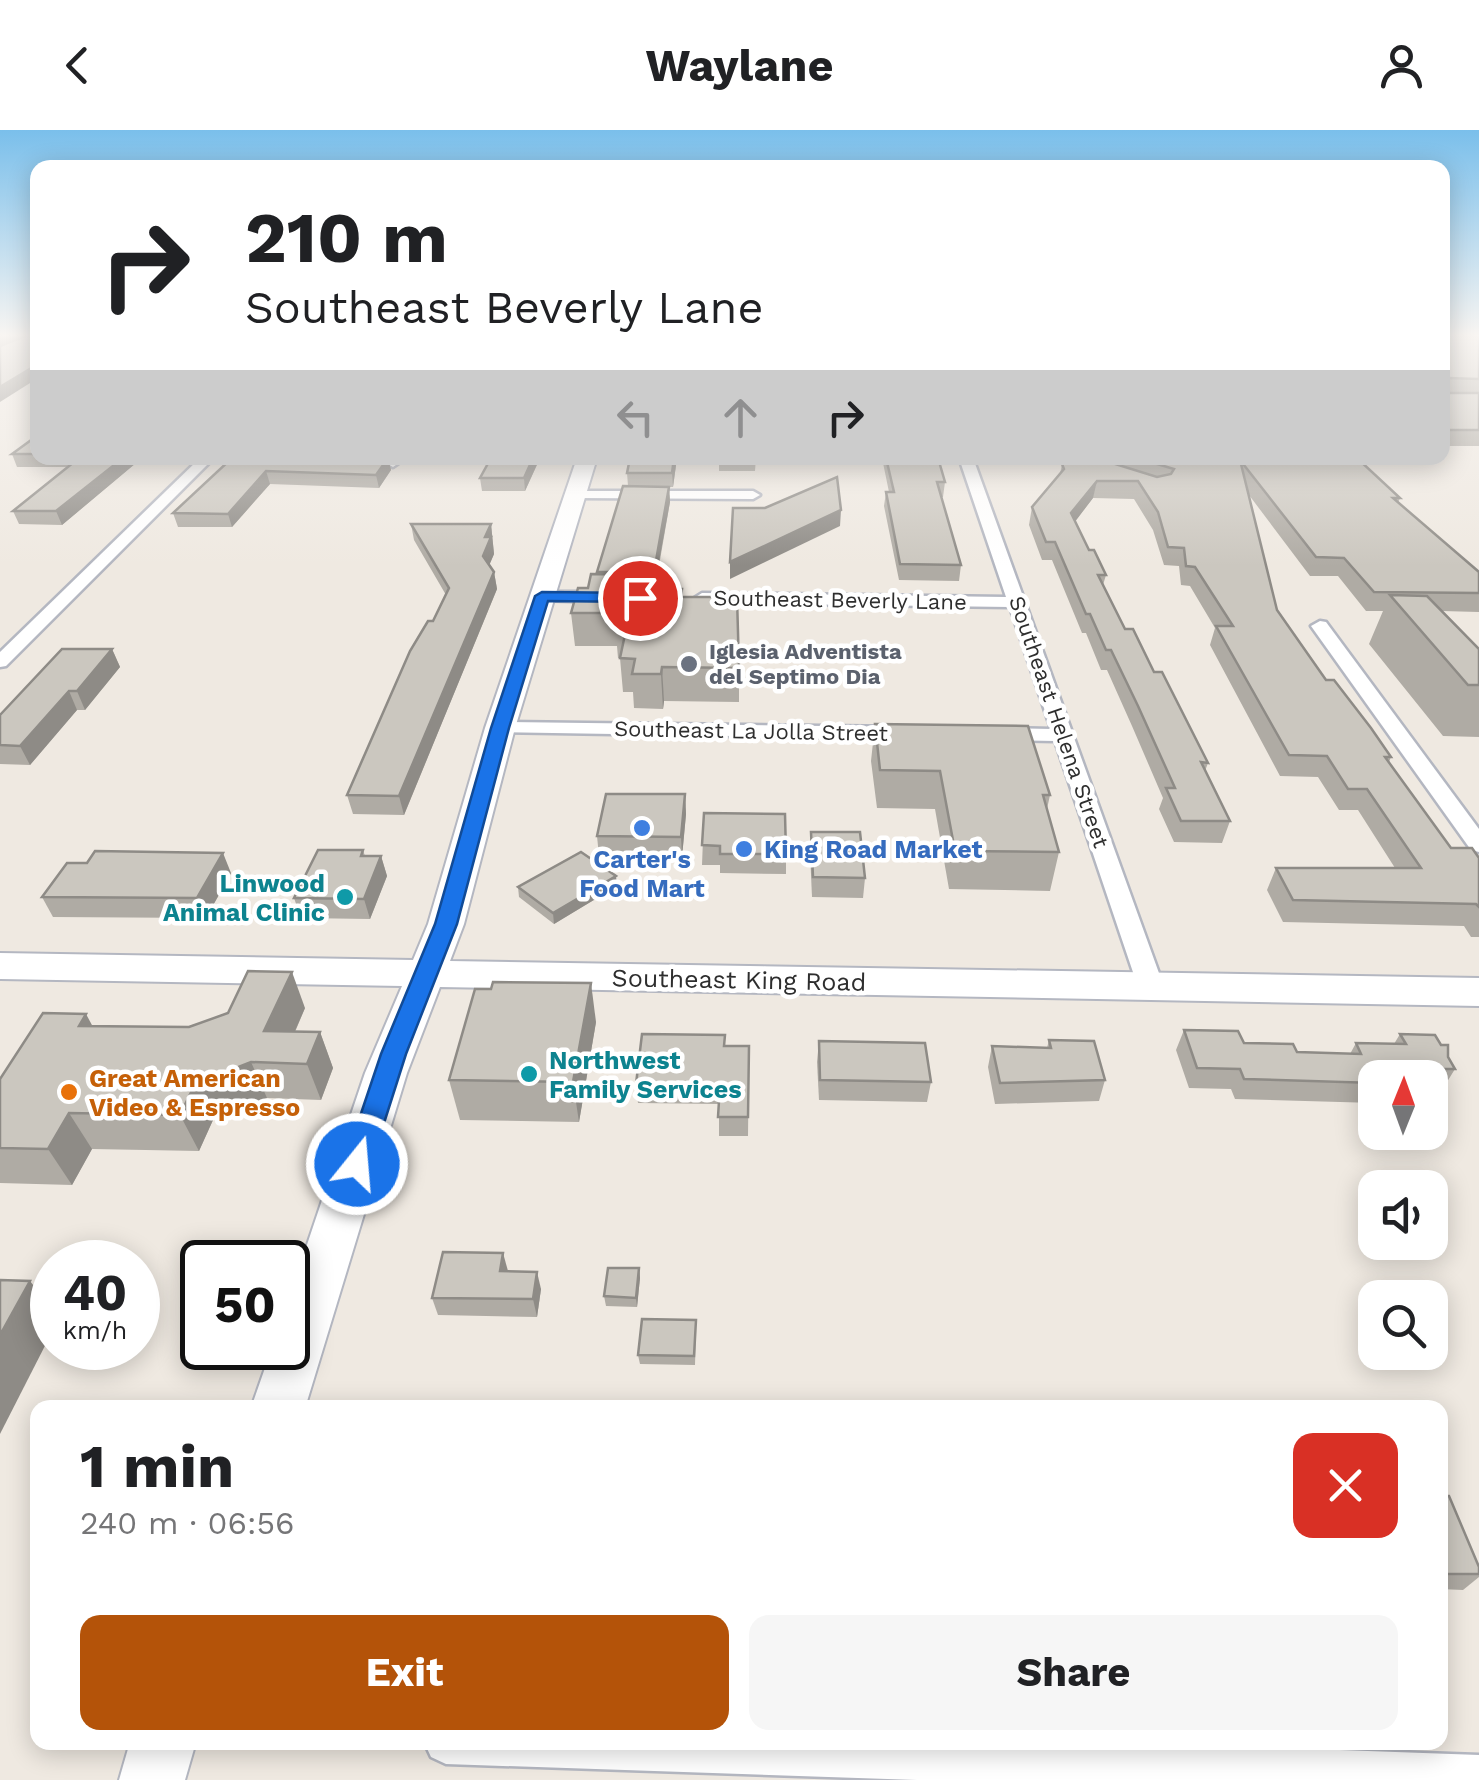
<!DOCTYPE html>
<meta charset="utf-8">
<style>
body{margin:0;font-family:"Work Sans",sans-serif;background:#f6f6f6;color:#202124;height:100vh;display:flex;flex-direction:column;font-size:38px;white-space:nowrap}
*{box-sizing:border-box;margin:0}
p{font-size:32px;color:#757577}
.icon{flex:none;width:55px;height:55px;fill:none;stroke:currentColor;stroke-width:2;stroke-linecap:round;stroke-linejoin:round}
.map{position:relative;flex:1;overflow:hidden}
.drawer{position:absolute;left:30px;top:1270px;width:1418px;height:350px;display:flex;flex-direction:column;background:#fff;border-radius:20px;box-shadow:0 5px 25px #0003}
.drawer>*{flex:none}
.banner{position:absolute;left:30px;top:30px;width:1420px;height:305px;border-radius:20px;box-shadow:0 5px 25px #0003;background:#fff;color:#202124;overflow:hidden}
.needle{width:65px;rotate:1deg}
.tools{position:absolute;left:1358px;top:930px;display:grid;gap:20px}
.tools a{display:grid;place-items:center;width:90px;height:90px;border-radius:20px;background:#fff;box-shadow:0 5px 25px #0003;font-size:50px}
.speed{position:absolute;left:30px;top:1110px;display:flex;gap:20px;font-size:50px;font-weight:700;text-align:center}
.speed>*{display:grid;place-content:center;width:130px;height:130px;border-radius:50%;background:#fff;box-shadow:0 5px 25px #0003;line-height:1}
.speed small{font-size:25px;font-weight:400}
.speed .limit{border:5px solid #111;border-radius:15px;background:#fff;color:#111}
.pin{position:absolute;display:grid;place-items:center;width:85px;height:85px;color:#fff;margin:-42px;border:5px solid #fff;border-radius:50%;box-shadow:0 2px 10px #0007}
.me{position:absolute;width:110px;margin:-55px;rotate:17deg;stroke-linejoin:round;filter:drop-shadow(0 0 8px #0008)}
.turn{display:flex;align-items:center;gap:35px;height:210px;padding:0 50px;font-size:45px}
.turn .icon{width:130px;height:130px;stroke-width:2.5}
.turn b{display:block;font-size:70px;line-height:85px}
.lanes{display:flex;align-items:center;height:95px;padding:0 50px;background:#0003;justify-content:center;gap:50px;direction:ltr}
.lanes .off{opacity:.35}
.round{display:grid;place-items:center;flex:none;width:105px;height:105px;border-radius:20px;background:#f6f6f6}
.summary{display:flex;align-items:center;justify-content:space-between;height:170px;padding:0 50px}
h1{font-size:60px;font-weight:700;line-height:75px}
.primary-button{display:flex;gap:20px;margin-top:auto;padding:20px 50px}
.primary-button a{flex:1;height:115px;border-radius:20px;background:#b45309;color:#fff;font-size:40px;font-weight:700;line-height:115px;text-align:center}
.primary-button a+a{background:#f6f6f6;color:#202124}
header{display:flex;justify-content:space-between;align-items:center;height:130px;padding:0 50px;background:#fff;font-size:45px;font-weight:700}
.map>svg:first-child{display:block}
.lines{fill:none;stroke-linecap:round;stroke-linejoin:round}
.minor-casing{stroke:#b4b7c1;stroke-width:5}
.secondary-casing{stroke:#b4b7c1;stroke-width:4}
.minor{fill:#fff;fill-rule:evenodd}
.secondary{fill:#fff;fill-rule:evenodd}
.wall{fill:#afaba4}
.shaded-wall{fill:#8e8b86}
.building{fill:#cbc7bf;stroke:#8e8b86;stroke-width:2.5}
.route{fill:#1a73e8;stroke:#114b97;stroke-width:2.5}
.worship-dot{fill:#6b7280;stroke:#fff;stroke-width:4}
.shop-dot{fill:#3f7fe0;stroke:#fff;stroke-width:4}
.culture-dot{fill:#0f9aa8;stroke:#fff;stroke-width:4}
.food-dot{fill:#e8710a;stroke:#fff;stroke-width:4}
.labels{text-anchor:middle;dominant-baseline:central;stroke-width:9;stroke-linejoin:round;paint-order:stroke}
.far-street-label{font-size:22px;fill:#2e2e2e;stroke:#fff}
.far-worship-label{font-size:22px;font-weight:bold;fill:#5b616d;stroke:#fff;text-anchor:start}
.shop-label{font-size:25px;font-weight:bold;fill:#366cbe;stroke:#fff;text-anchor:start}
.culture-label{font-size:25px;font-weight:bold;fill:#0d838f;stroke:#fff;text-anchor:end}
.street-label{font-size:25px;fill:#2e2e2e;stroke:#fff}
.food-label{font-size:25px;font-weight:bold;fill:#c56008;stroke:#fff;text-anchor:start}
</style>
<header><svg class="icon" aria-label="back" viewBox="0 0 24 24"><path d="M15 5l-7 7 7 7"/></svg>Waylane<svg class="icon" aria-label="person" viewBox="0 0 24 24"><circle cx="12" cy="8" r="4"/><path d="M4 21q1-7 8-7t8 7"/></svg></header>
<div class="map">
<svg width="1479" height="1650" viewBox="0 0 1479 1650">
<rect width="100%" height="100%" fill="#efe9e1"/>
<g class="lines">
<defs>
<g id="minor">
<polygon points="200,328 214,328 6,536 0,537 0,522"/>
<polygon points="392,328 406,328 393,337 386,333"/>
<polygon points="959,328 973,328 1164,857 1160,863 1142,863 1138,857 1055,611 1000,610 990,604 1000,598 1051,599 1010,477 702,473 694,468 702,463 1006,467"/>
<polygon points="1054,328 1074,328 1111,340 1104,344"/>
<polygon points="570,361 753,361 760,365 753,369 575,368 570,367"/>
<polygon points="542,462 607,462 615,467 607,472 536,470 536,464"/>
<polygon points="1320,491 1326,492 1479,699 1479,722 1471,720 1311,496"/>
<polygon points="500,592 905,597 915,603 905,609 493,602 493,594"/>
<polygon points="424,1612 1113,1612 1479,1625 1479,1650 917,1650 446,1634 431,1627"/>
</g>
<g id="secondary">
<polygon points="577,328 597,328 515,598 464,794 450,831 1479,848 1479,876 440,857 407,943 305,1278 251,1278 272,1218 288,1218 288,1171 365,943 402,856 0,849 0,823 413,830 428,794 485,598"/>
<polygon points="130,1612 196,1612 185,1650 119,1650"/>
</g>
</defs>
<use href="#minor" class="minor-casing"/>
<use href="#secondary" class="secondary-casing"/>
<use href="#minor" class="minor"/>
<use href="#secondary" class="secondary"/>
</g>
<g class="wall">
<rect x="1442" y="205" width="37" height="111"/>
<polygon points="38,305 38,328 137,328 135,329 136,333 62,395 19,394 13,381 67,337 17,337 12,324"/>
<polygon points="232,328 388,328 391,340 379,358 270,354 232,397 178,397 173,383"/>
<polygon points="407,328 439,328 436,331 408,331"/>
<polygon points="491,328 540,328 525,361 482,361 480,348"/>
<polygon points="677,328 673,357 669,357 670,372 655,459 682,467 739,538 739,572 664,571 663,579 634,578 633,562 623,562 620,528 618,528 617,516 575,516 571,483 598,444 628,356 627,343"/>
<polygon points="719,328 756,328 755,341 719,341"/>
<polygon points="882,328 938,328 945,352 943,367 941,367 961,435 959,451 899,450 884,376 886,362 889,362"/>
<polygon points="1077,328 1357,328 1400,368 1398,373 1479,463 1479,482 1442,481 1479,519 1479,607 1443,606 1369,514 1383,481 1366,481 1338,446 1310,446 1249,365 1277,480 1326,550 1391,627 1389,632 1451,718 1479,728 1479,807 1471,807 1464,796 1283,792 1267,760 1276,738 1395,738 1358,680 1339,680 1318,647 1280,646 1210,515 1215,498 1190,456 1181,455 1179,436 1164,435 1153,400 1134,369 1093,368 1075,391 1089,420 1106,445 1103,455 1125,499 1154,542 1208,633 1205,641 1230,691 1222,713 1174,712 1159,679 1163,668 1132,596 1107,540 1101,540 1086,503 1082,503 1052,430 1042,430 1029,395 1032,377 1060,344 1062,334"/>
<polygon points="411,394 491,394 494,424 489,435 494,442 497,459 404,685 353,684 347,665 446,465 414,410"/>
<polygon points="112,519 120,537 85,580 77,580 30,635 0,634 0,585"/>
<polygon points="875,594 1050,665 1047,679 1059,722 1050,761 949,759 935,679 877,678 871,631"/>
<polygon points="685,664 686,684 682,727 599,726 597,706"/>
<polygon points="704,683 786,724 786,744 720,743 720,735 702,735"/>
<polygon points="811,702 865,748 863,768 812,767 810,722"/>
<polygon points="363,720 365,726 381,726 387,746 370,789 301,788 294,768"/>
<polygon points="231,743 206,788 53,787 42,767"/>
<polygon points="617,756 554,794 519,767 518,757"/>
<polygon points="305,878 295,902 320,902 333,938 321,970 267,968 213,990 199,1021 92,1019 72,1055 0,1053 0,949 92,896 189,897"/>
<polygon points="596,892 579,992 460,990 449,950"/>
<polygon points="1184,900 1244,913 1297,922 1350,924 1356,913 1394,914 1400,904 1448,927 1455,939 1442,960 1430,960 1430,948 1375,948 1375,973 1235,969 1231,959 1189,958 1176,920"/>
<polygon points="1049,910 1105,950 1099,971 995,974 988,937 992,916 1047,918"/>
<polygon points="819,911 931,952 927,972 819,970 817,932"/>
<polygon points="725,916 749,916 748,1006 719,1006 719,974 638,973 636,954"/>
<polygon points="639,1138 640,1148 637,1177 606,1176 604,1166"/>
<polygon points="507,1141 541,1159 537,1187 438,1185 432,1168"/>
<polygon points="696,1200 695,1235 640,1234 638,1225"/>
<polygon points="1440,1366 1479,1437 1479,1447 1463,1460 1440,1459"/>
</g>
<g class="shaded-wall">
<polygon points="0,205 22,205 0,217"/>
<polygon points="38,234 38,248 0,272 0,257"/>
<polygon points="123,328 137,328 135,329 136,333 62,395 56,381"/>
<polygon points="388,328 391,340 379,358 376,345"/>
<polygon points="533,328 540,328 525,361 524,348"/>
<polygon points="674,328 677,328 673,357 672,343"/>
<polygon points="266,341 270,354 232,397 228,384"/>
<polygon points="1097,351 1093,368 1068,401 1071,383"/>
<polygon points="669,357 670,372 654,459 654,442"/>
<polygon points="841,380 840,396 730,449 730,432"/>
<polygon points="491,394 494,424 486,443 483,426 485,407"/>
<polygon points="494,442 497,459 404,685 399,666"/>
<polygon points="112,519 120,537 85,580 77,561"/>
<polygon points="662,537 664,571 663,579 661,544"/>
<polygon points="69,561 77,580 30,635 20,616"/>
<polygon points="685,664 686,684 682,727 681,707"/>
<polygon points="223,723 231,743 206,788 197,768"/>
<polygon points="381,726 387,746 370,789 364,769"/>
<polygon points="616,746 617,756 554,794 553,783"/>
<polygon points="292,842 305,878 281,933 264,901"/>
<polygon points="591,853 596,892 579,992 573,952"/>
<polygon points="86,884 106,921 79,896"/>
<polygon points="320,902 333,938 321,970 307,934"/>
<polygon points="251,932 267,968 213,990 199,1021 180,985 195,954"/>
<polygon points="69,983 92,1019 72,1055 48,1019"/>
<polygon points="503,1123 508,1141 500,1141"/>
<polygon points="639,1138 640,1148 637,1177 636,1168"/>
<polygon points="537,1142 541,1159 537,1187 533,1169"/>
<polygon points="30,1151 52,1179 52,1202 0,1304 0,1205"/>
</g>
<g class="building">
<polygon points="27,205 38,205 38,234 0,257 0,216"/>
<polygon points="1442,205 1479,205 1479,249 1448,248 1444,252 1448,263 1479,263 1479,300 1442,300"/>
<polygon points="38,305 38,324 12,324"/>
<polygon points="79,328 123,328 56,381 13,381"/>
<polygon points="232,328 388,328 376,345 266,341 228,384 173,383"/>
<polygon points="491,328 533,328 524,348 480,348"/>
<polygon points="630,328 674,328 672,343 627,343"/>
<polygon points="886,328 938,328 945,352 937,352 961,435 900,434 886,362 894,362"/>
<polygon points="1077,328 1096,328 1157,347 1171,344 1174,339 1137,328 1357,328 1400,368 1393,368 1479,442 1479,463 1374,462 1344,428 1316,427 1240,330 1277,480 1326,550 1334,550 1371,598 1391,627 1385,627 1451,718 1472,718 1479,728 1479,777 1476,774 1293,770 1276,738 1421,738 1367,659 1348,659 1327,626 1289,625 1216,496 1233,496 1195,437 1186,436 1184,418 1168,417 1158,382 1138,351 1097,351 1071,383 1089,420 1094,420 1106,445 1098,445 1125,499 1133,499 1154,542 1162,542 1208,633 1201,632 1230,691 1181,691 1166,658 1175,658 1138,576 1111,520 1106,520 1090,484 1086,484 1055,412 1046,412 1032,377 1064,339 1062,334"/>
<polygon points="837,347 841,380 730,432 733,378 765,378"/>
<polygon points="623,356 669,357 654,442 597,442"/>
<polygon points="411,394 491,394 485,407 491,407 483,426 494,442 399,666 347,665 410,521 428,491 433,491 449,458"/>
<polygon points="591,444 650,445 647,458 682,459 681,467 737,467 739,538 662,537 661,544 632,544 635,529 620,528 627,495 615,495 618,483 571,483 578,458 588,458"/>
<polygon points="1390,465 1427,466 1479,519 1479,555 1468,555"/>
<polygon points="62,519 112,519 77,561 69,561 20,616 0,615 0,585"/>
<polygon points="875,594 1028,596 1050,665 1043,665 1059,722 955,721 940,641 880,640"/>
<polygon points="606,664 685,664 681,707 597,706"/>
<polygon points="704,683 785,684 786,724 720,724 720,716 702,715"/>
<polygon points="811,702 860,702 865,748 813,747"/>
<polygon points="318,720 363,720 361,726 381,726 364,769 294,768"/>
<polygon points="95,721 223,723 197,768 42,767 67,733 87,733"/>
<polygon points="581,722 616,746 553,783 518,757"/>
<polygon points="248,841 292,842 264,901 320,902 307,934 251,932 195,954 180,985 69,983 48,1019 0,1018 0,949 43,883 86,884 79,896 189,897 228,883"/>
<polygon points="493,852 591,853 573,952 449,950 475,859 491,859"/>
<polygon points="1184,900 1238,901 1244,913 1293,914 1297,922 1361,924 1356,913 1406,914 1400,904 1435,905 1441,915 1448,915 1448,927 1455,939 1395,939 1400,948 1375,948 1375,953 1244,949 1240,939 1197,938"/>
<polygon points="642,904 725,905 724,916 749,916 748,987 718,987 720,955 636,954"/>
<polygon points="1049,910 1094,911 1105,950 1000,953 992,916 1051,918"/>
<polygon points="819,911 925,913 931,952 820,950"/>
<polygon points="443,1122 503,1123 500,1141 537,1142 533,1169 432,1168"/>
<polygon points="608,1138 639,1138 636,1168 604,1166"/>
<polygon points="0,1150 30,1151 0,1205"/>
<polygon points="642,1189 696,1190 694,1226 638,1225"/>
<polygon points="1440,1366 1449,1366 1479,1437 1479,1444 1440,1444"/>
</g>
<linearGradient id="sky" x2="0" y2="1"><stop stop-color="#7abfeb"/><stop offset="0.47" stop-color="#f8f5f2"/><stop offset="1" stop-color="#f8f5f2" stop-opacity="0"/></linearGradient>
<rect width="1479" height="436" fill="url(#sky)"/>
<polygon class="route" points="542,462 640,463 647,468 640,472 548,471 509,598 457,794 406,924 371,1034 367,1042 357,1045 348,1042 344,1034 381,924 435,794 491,598 535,466"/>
<circle class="worship-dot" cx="689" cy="534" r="10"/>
<g class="shop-dot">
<circle cx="642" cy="698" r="10"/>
<circle cx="744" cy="719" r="10"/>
</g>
<g class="culture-dot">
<circle cx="345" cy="767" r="10"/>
<circle cx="529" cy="944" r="10"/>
</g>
<circle class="food-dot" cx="69" cy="962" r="10"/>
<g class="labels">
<g class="far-street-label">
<text transform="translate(840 470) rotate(1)">Southeast Beverly Lane</text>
<text transform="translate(1059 592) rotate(71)">Southeast Helena Street</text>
<text transform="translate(751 601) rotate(1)">Southeast La Jolla Street</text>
</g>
<g class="far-worship-label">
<text x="709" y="521">Iglesia Adventista<tspan x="709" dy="25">del Septimo Dia</tspan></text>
</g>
<g class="shop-label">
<text x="764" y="719">King Road Market</text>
<text x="642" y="729" text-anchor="middle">Carter's<tspan x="642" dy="29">Food Mart</tspan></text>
</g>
<g class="culture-label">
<text x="325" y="753">Linwood<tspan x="325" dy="29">Animal Clinic</tspan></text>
<text x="549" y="930" text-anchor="start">Northwest<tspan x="549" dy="29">Family Services</tspan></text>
</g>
<g class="street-label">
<text transform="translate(739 850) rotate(1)">Southeast King Road</text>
</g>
<g class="food-label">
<text x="89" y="948">Great American<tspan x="89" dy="29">Video &amp; Espresso</tspan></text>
</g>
</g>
</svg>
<div class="tools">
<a><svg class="needle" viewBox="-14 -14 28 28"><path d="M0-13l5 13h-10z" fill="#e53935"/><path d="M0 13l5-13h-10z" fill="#757577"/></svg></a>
<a><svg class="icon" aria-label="sound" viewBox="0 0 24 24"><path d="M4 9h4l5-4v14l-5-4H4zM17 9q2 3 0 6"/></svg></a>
<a><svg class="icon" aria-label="search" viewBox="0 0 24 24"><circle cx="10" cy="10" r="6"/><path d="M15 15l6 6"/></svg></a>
</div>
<div class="speed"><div>40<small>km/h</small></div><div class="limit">50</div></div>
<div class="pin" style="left:640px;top:468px;background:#d93025"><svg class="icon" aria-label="arrive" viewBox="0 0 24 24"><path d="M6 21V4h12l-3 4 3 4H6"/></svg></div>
<svg class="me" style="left:357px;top:1034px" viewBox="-20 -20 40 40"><circle r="17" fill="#1a73e8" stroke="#fff" stroke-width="3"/><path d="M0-11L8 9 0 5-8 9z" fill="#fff"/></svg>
<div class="banner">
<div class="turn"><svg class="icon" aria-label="right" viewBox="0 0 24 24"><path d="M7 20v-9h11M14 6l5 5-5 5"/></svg><div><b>210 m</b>Southeast Beverly Lane</div></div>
<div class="lanes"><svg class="icon off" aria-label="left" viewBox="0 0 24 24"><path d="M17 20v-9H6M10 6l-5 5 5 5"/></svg><svg class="icon off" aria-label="ahead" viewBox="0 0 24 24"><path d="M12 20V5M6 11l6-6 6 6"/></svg><svg class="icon" aria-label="right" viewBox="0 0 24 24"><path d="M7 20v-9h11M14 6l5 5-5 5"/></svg></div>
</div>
<section class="drawer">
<div class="summary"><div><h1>1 min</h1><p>240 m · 06:56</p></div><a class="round" style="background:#d93025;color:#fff"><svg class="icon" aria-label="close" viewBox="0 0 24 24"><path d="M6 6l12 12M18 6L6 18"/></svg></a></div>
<div class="primary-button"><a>Exit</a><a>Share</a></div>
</section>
</div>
